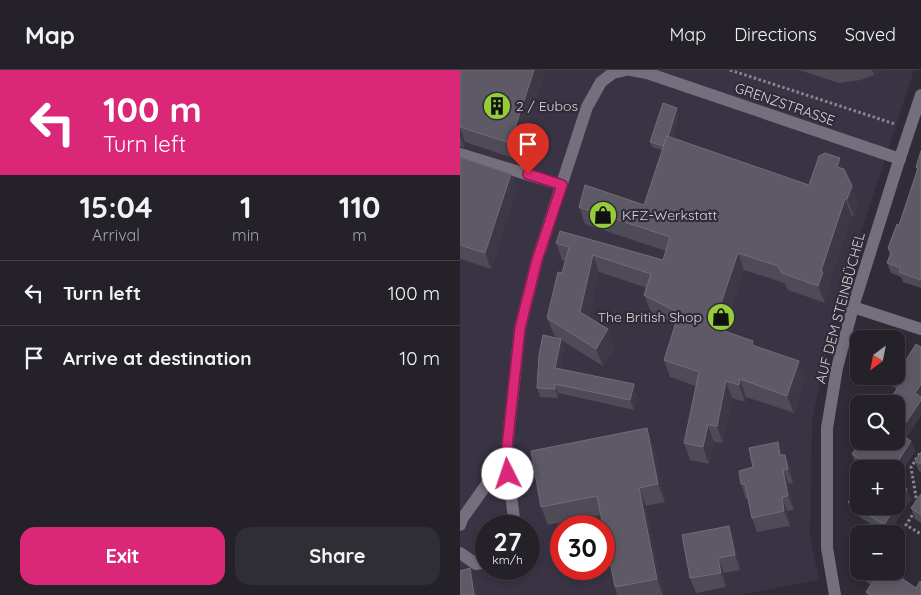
<!DOCTYPE html>
<meta charset="utf-8">
<style>
body{margin:0;font-family:Quicksand,sans-serif;background:#302e35;color:#f1f3f6;height:100vh;display:flex;flex-direction:column;font-size:19px;white-space:nowrap}
*{box-sizing:border-box;margin:0}
p{font-size:16px;color:#a3a3a8}
.icon{flex:none;width:28px;height:28px;fill:none;stroke:currentColor;stroke-width:2;stroke-linecap:round;stroke-linejoin:round}
.map{position:relative;flex:1;overflow:hidden}
.sheet{display:flex;flex-direction:column;background:#242129;width:460px}
.sheet>*{flex:none}
.hud{background:#db2777;color:#fff;overflow:hidden}
.needle{width:32px;rotate:212deg}
.fabs{position:absolute;left:390px;top:260px;display:grid;gap:10px}
.fabs a{display:grid;place-items:center;width:55px;height:55px;border-radius:10px;background:#242129;box-shadow:0 2px 8px #0003,0 0 0 1px #413e46;font-size:25px}
.speed{position:absolute;left:15px;top:445px;display:flex;gap:10px;font-size:25px;font-weight:700;text-align:center}
.speed>*{display:grid;place-content:center;width:65px;height:65px;border-radius:50%;background:#242129;box-shadow:0 2px 8px #0003,0 0 0 1px #413e46;line-height:1}
.speed small{font-size:12px;font-weight:400}
.speed .limit{border:8px solid #d22;background:#fff;color:#111}
.pin{position:absolute;display:grid;place-items:center;width:42px;height:42px;color:#fff;margin:-51px -21px;border-radius:50% 50% 50% 0;rotate:-45deg;box-shadow:0 0 5px #0007}
.pin .icon{rotate:45deg}
.me{position:absolute;width:55px;margin:-28px;rotate:356deg;stroke-linejoin:round;filter:drop-shadow(0 0 4px #0008)}
.turn{display:flex;align-items:center;gap:18px;height:105px;padding:0 20px;font-size:22px}
.turn .icon{width:65px;height:65px;stroke-width:2.5}
.turn b{display:block;font-size:35px;line-height:42px}
.eta{display:flex;justify-content:space-evenly;align-items:center;height:85px;text-align:center}
.eta b{font-size:30px;font-weight:800;line-height:35px}
.primary-button{display:flex;gap:10px;margin-top:auto;padding:10px 20px}
.primary-button a{flex:1;height:58px;border-radius:15px;background:#db2777;color:#fff;font-size:20px;font-weight:800;line-height:58px;text-align:center}
.primary-button a+a{background:#302e35;color:#f1f3f6}
ul{padding:0;list-style:none}
li{display:flex;align-items:center;gap:15px;height:65px;padding:0 20px;border-top:1px solid #413e46}
li div{flex:1}
li b{display:block;font-size:19px}
li em{font-style:normal}
header{display:flex;align-items:center;gap:30px;box-sizing:border-box;height:70px;padding:0 25px;background:#242129;border-bottom:1px solid #413e46}
header strong{font-size:24px}
nav{display:flex;gap:28px;margin-inline-start:auto;font-size:18px}
main{display:flex;flex:1;min-height:0}
.map>svg:first-child{display:block}
.built{fill:#393344;fill-rule:evenodd}
.lines{fill:none;stroke-linecap:round;stroke-linejoin:round}
.path{stroke:#8a8791;stroke-width:3;stroke-dasharray:2.5 2.5;stroke-linecap:butt}
.minor{stroke:#736f7d;stroke-width:12}
.wall{fill:#4e4a56}
.shaded-wall{fill:#3c3844}
.building{fill:#5d5965;stroke:#706d78}
.route-casing{stroke:#8e194d;stroke-width:12}
.route{stroke:#db2777;stroke-width:9}
.labels{text-anchor:middle;dominant-baseline:central;stroke-width:4.5;stroke-linejoin:round;paint-order:stroke}
.street-label{font-size:14px;fill:#d7d5dd;stroke:#302c37}
.poi-label{font-size:14px;fill:#d7d5dd;stroke:#302c37;text-anchor:start}
</style>
<header>
<strong>Map</strong>
<nav><a>Map</a><a>Directions</a><a>Saved</a></nav>
</header>
<main>
<section class="sheet">
<div class="hud">
<div class="turn"><svg class="icon" aria-label="left" viewBox="0 0 24 24"><path d="M17 20v-9H6M10 6l-5 5 5 5"/></svg><div><b>100 m</b>Turn left</div></div>
</div>
<div class="eta">
<div><b>15:04</b><p>Arrival</p></div>
<div><b>1</b><p>min</p></div>
<div><b>110</b><p>m</p></div>
</div>
<ul>
<li><svg class="icon" aria-label="left" viewBox="0 0 24 24"><path d="M17 20v-9H6M10 6l-5 5 5 5"/></svg><div><b>Turn left</b></div><em>100 m</em></li>
<li><svg class="icon" aria-label="arrive" viewBox="0 0 24 24"><path d="M6 21V4h12l-3 4 3 4H6"/></svg><div><b>Arrive at destination</b></div><em>10 m</em></li>
</ul>
<div class="primary-button"><a>Exit</a><a>Share</a></div>
</section>
<div class="map">
<svg width="461" height="525" viewBox="0 0 461 525">
<rect width="100%" height="100%" fill="#302c37"/>
<path class="built" d="M0,0H454L373,249L352,351L350,466L359,510L279,525H0ZM26,456H69V499H26ZM101,456H144V499H101Z"/>
<g class="lines">
<g class="path">
<polyline points="270,0 435,54"/>
<polyline points="457,433 451,397 461,382"/>
<polyline points="455,441 446,455 461,464"/>
</g>
<g class="minor">
<polyline points="171,0 187,3 440,89"/>
<polyline points="0,84 102,115"/>
<polyline points="393,237 461,259"/>
<polyline points="0,455 2,449 46,387"/>
<polyline points="55,456 46,387 60,258 77,190 127,37 141,12 153,3 166,0"/>
<polyline points="0,483 16,494 26,492"/>
<polyline points="375,525 367,478 367,358 377,298 393,237 437,97 461,25"/>
</g>
</g>
<g class="wall">
<polygon points="0,0 85,0 56,89 5,72 4,77 0,76"/>
<polygon points="339,0 422,0 414,5 401,10 379,13"/>
<polygon points="219,43 212,68 349,115 383,99 392,116 398,133 394,146 392,146 368,216 369,219 365,233 328,220 324,213 284,200 264,260 295,276 339,291 345,308 334,343 286,327 285,332 272,328 263,373 254,372 249,394 230,390 224,373 236,316 210,307 204,290 215,255 191,242 184,225 187,218 139,202 129,247 155,277 143,296 101,270 104,278 100,299 177,324 174,340 98,323 98,328 80,327 77,318 99,269 94,265 87,248 102,203 105,191 102,190 96,173 203,190 206,181 125,154 119,137 184,135 202,80 192,77 190,72"/>
<polygon points="461,81 461,218 443,212 441,207 431,203 427,193 430,184 428,178 439,155 457,101 456,97"/>
<polygon points="0,87 51,104 57,120 31,199 0,189"/>
<polygon points="461,277 461,345 446,368 455,381 436,410 436,399 403,399 396,394 392,384 414,381 436,371 437,319 423,311 422,306 436,306 446,290"/>
<polygon points="194,376 205,432 186,436 203,525 157,525 155,517 141,445 88,455 81,437"/>
<polygon points="461,382 461,402 459,401 455,391"/>
<polygon points="322,385 325,385 330,399 333,413 329,414 334,440 327,441 330,456 297,462 292,448 288,429 286,429 281,414 293,397"/>
<polygon points="461,424 461,453 455,449 451,438"/>
<polygon points="451,429 428,464 426,464 392,442 388,432"/>
<polygon points="274,470 280,500 264,503 266,517 236,523 230,508"/>
<polygon points="399,497 399,501 431,501 461,525 407,525 406,522 411,515 400,508 397,499"/>
</g>
<g class="shaded-wall">
<polygon points="74,0 85,0 56,89 50,73"/>
<polygon points="412,0 422,0 414,5"/>
<polygon points="217,38 219,43 207,82 205,76"/>
<polygon points="0,58 5,72 4,77 0,67"/>
<polygon points="380,88 386,105 377,97"/>
<polygon points="51,104 57,120 31,199 25,183"/>
<polygon points="392,116 398,133 394,146 387,129"/>
<polygon points="385,129 392,146 368,216 369,219 365,233 358,216 361,201"/>
<polygon points="278,183 284,200 259,274 253,257"/>
<polygon points="133,185 139,202 127,259 120,242"/>
<polygon points="148,259 155,277 143,296 136,279"/>
<polygon points="101,269 104,278 98,307 95,298"/>
<polygon points="339,291 345,308 334,343 327,326"/>
<polygon points="280,309 286,327 285,332 279,315"/>
<polygon points="266,311 272,328 263,373 257,356"/>
<polygon points="95,314 98,323 98,328 95,319"/>
<polygon points="174,314 177,324 174,340 170,330"/>
<polygon points="461,314 461,345 443,373 439,363 455,323"/>
<polygon points="248,355 254,372 249,394 243,377"/>
<polygon points="187,358 194,376 205,432 198,414"/>
<polygon points="451,371 455,381 436,410 436,399 433,399"/>
<polygon points="318,372 323,387 326,400 320,385"/>
<polygon points="325,385 330,399 333,413 328,399"/>
<polygon points="323,400 329,414 334,440 328,426"/>
<polygon points="179,418 186,436 203,525 197,509"/>
<polygon points="447,419 451,429 428,464 427,464 424,455"/>
<polygon points="322,427 327,441 330,456 324,441"/>
<polygon points="269,456 274,470 280,500 275,485"/>
<polygon points="258,488 264,503 266,517 261,503"/>
<polygon points="10,498 16,516 18,525 14,525"/>
</g>
<g class="building">
<polygon points="0,0 74,0 50,73 0,57"/>
<polygon points="203,33 217,38 208,67 207,66 203,76 190,72"/>
<polygon points="207,66 349,115 359,86 365,83 380,88 377,97 384,99 392,116 387,129 385,129 361,201 363,202 358,216 322,203 318,196 278,183 253,257 293,271 292,275 339,291 327,326 280,309 279,315 266,311 257,356 248,355 243,377 224,373 239,302 204,290 219,243 184,225 191,204 133,185 120,242 148,259 136,279 87,248 98,202 102,203 109,177 96,173 100,161 203,190 210,167 119,137 125,115 184,135"/>
<polygon points="461,81 461,210 439,202 441,198 427,193 431,183 428,178 437,154 439,155 458,98 456,97"/>
<polygon points="0,87 51,104 25,183 0,175"/>
<polygon points="428,259 434,269 415,269 414,266"/>
<polygon points="83,265 101,269 95,298 174,314 170,330 95,314 95,319 77,318 79,285"/>
<polygon points="436,273 446,290 456,274 461,277 461,314 455,323 461,327 461,330 439,363 436,361 436,334 427,334 440,314 429,306 436,306"/>
<polygon points="187,358 198,414 179,418 197,509 155,517 144,460 144,456 143,456 137,426 81,437 71,381"/>
<polygon points="436,361 451,371 433,399 410,399 411,396 392,384 400,372 414,381 420,371 436,371"/>
<polygon points="318,372 320,385 325,385 328,399 323,400 328,426 322,427 324,441 292,448 285,414 281,414 279,401 293,397 289,378"/>
<polygon points="461,382 461,394 455,391"/>
<polygon points="436,412 447,419 436,436"/>
<polygon points="399,416 399,436 436,436 424,455 388,432"/>
<polygon points="461,424 461,445 451,438"/>
<polygon points="269,456 275,485 258,488 261,503 230,508 222,465"/>
<polygon points="10,498 14,525 0,525 0,501"/>
<polygon points="401,501 431,501 456,518 460,511 461,512 461,525 411,525 406,522 414,510"/>
</g>
<g class="lines">
<defs>
<polyline id="route" points="48,404 46,386 60,258 77,190 102,115 68,104"/>
</defs>
<use href="#route" class="route-casing"/>
<use href="#route" class="route"/>
</g>
<defs>
<symbol id="building-disc" viewBox="-11 -11 22 22"><circle r="9.5" fill="#97cc39" stroke="#302c37"/><path d="M-4-6H4V6H1V3H-1V6H-4ZM-2.5-4.3h1.7v1.8h-1.7ZM.8-4.3h1.7v1.8H.8ZM-2.5-1h1.7V.8h-1.7ZM.8-1h1.7V.8H.8Z" fill="#111"/></symbol>
<symbol id="shop-disc" viewBox="-11 -11 22 22"><circle r="9.5" fill="#97cc39" stroke="#302c37"/><path d="M-5-2.5h2.3a2.7 3.5 0 0 1 5.4 0H5L5.5 6h-11ZM-1.5-2.5h3a1.5 2.3 0 0 0-3 0Z" fill="#111"/></symbol>
</defs>
<g fill-rule="evenodd">
<use href="#building-disc" x="21" y="20" width="32" height="32"/>
<use href="#shop-disc" x="127" y="129" width="32" height="32"/>
<use href="#shop-disc" x="245" y="231" width="32" height="32"/>
</g>
<g class="labels">
<g class="street-label">
<text transform="translate(325 34) rotate(19)">GRENZSTRASSE</text>
<text transform="translate(380 238) rotate(-75)">AUF DEM STEINBÜCHEL</text>
</g>
<g class="poi-label">
<text x="56" y="36">2 / Eubos</text>
<text x="162" y="145">KFZ-Werkstatt</text>
<text x="242" y="247" text-anchor="end">The British Shop</text>
</g>
</g>
</svg>
<div class="fabs">
<a><svg class="needle" viewBox="-14 -14 28 28"><path d="M0-13l5 13h-10z" fill="#e53935"/><path d="M0 13l5-13h-10z" fill="#a3a3a8"/></svg></a>
<a><svg class="icon" aria-label="search" viewBox="0 0 24 24"><circle cx="10" cy="10" r="6"/><path d="M15 15l6 6"/></svg></a>
<a>+</a>
<a>−</a>
</div>
<div class="speed"><div>27<small>km/h</small></div><div class="limit">30</div></div>
<div class="pin" style="left:68px;top:104px;background:#d93025"><svg class="icon" aria-label="arrive" viewBox="0 0 24 24"><path d="M6 21V4h12l-3 4 3 4H6"/></svg></div>
<svg class="me" style="left:48px;top:404px" viewBox="-20 -20 40 40"><circle r="19" fill="#fff"/><path d="M0-13L10 11 0 6-10 11z" fill="#db2777"/></svg>
</div>
</main>
